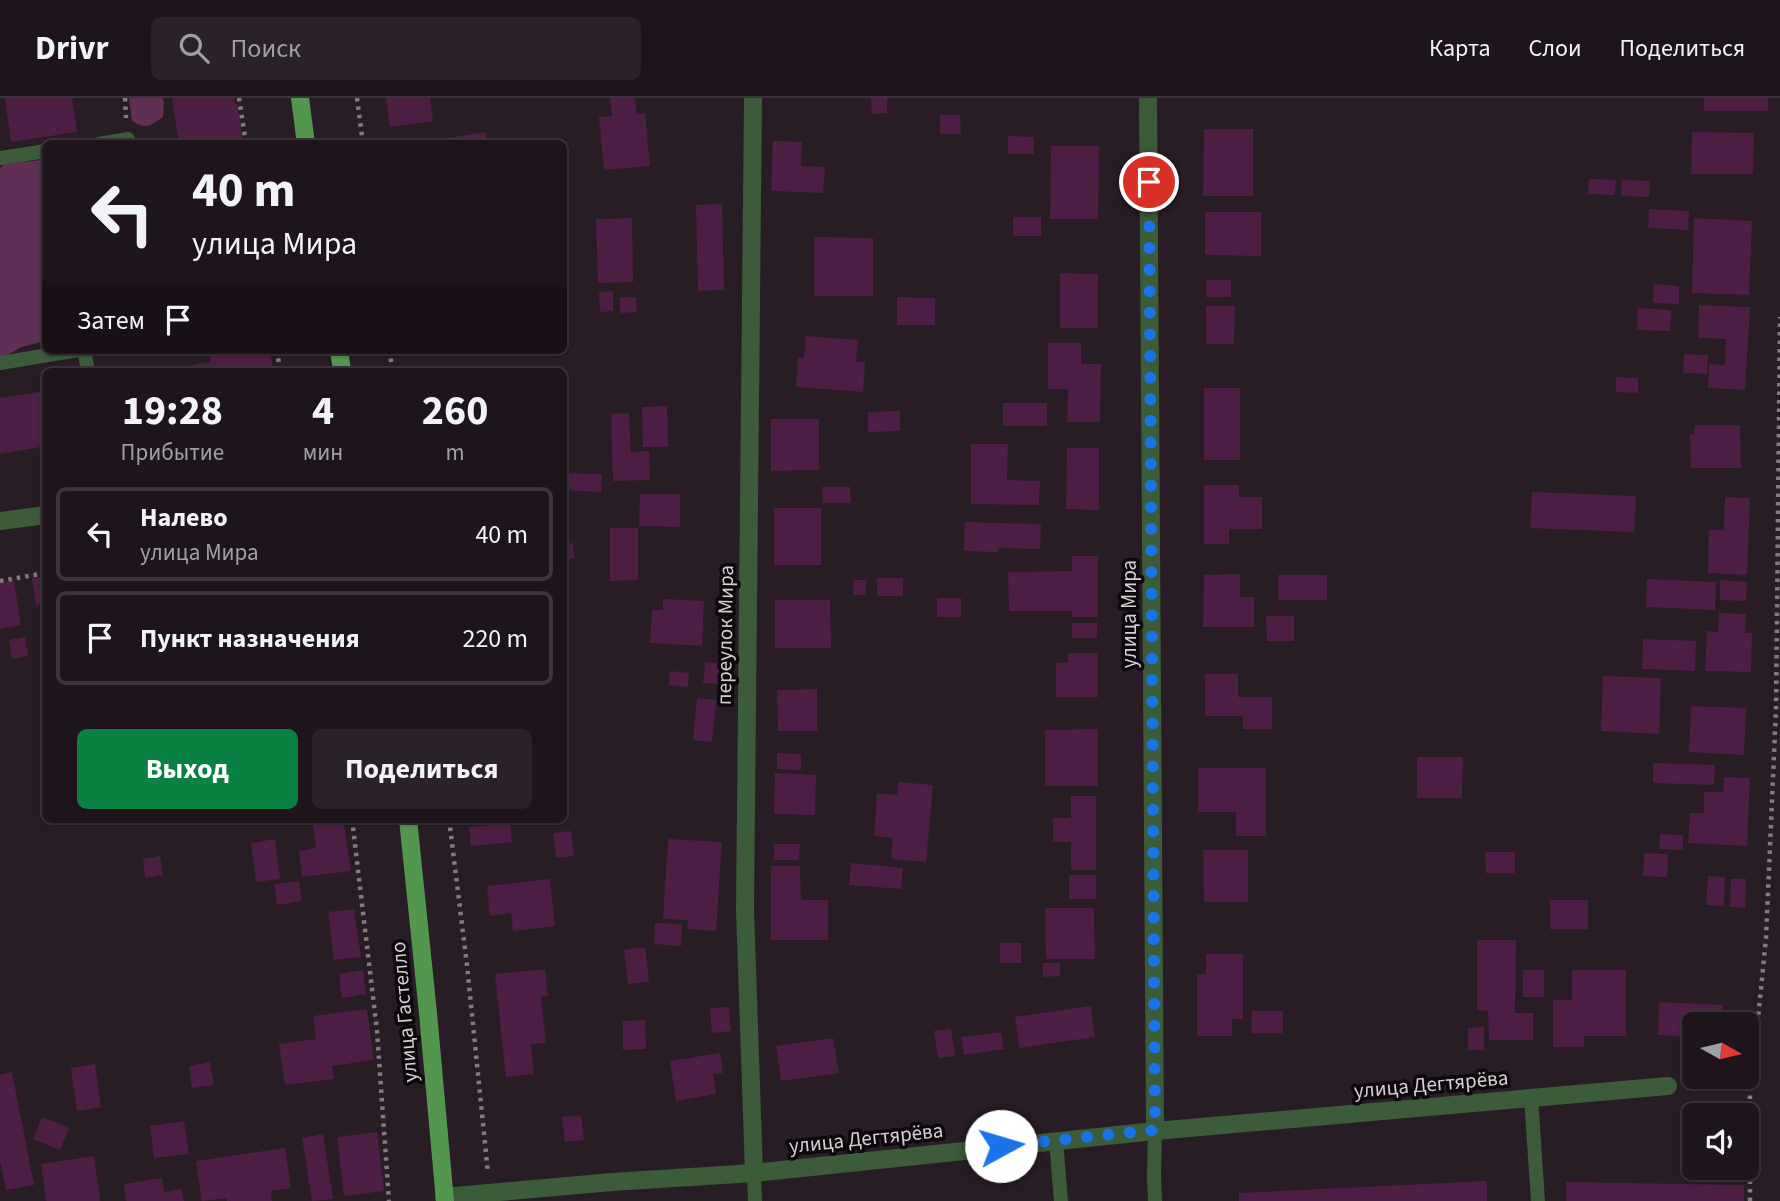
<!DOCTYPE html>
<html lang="ru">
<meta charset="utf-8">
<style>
body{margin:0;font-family:"Source Sans 3",sans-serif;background:#2b2229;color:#f1f3f6;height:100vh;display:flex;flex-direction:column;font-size:26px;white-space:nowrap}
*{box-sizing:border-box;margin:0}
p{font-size:23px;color:#a19fa3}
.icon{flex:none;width:38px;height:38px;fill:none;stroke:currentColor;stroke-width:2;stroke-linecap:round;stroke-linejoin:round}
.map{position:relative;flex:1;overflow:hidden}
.drawer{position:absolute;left:42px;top:270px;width:525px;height:455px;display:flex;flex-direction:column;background:#1e151c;border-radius:10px;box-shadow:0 2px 5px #0004,0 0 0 2px #3c343b}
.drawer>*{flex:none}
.guide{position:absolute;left:42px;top:42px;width:525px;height:214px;border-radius:10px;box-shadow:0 2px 5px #0004,0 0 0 2px #3c343b;background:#1e151c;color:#f1f3f6;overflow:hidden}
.needle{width:46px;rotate:98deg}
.fabs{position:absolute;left:1682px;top:914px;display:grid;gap:14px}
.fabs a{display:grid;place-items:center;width:77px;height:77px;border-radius:10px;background:#1e151c;box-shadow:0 2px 5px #0004,0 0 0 2px #3c343b;font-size:35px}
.pin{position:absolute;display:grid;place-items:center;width:60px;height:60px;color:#fff;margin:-30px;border:4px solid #fff;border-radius:50%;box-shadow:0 2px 7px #0007}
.me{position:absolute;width:77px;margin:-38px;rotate:84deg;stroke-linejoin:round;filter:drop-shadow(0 0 5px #0008)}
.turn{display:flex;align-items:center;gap:24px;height:147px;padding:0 35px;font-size:32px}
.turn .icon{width:91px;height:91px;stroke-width:2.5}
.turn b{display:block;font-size:49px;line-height:60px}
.then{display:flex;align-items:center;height:66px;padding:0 35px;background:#0003;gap:14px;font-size:26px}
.eta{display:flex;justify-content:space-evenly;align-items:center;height:119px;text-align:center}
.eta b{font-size:42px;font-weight:700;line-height:49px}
.primary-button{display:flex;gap:14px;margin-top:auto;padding:14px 35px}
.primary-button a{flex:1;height:80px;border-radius:10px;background:#0b8043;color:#fff;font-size:28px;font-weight:700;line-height:80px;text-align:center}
.primary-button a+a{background:#2b2229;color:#f1f3f6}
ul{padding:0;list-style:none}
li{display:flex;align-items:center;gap:21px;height:94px;margin:0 14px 10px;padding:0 21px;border:4px solid #3c343b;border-radius:10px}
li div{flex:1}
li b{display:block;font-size:26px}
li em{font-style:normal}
header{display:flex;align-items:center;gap:42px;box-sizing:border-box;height:98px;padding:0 35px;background:#1e151c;border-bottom:2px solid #3c343b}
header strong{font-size:33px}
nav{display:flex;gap:38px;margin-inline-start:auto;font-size:24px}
.search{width:490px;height:63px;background:#2b2229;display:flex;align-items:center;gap:18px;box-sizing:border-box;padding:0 24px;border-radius:10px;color:#a19fa3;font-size:26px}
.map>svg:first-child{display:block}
.forest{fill:#5f2f55}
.building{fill:#4d1f44}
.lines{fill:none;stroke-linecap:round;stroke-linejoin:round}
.path{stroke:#847a81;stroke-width:4.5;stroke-dasharray:3.5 5;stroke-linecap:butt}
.lane{stroke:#3c5b39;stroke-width:14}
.street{stroke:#3c5b39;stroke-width:18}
.primary{stroke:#53964d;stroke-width:18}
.route{stroke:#1a73e8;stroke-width:12;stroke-dasharray:0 21.6}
.labels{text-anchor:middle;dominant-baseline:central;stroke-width:7;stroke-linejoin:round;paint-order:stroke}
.street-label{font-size:21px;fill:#d7ced4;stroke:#0d080c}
</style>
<header>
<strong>Drivr</strong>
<div class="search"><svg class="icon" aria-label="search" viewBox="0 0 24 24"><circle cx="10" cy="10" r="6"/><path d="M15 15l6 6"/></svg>Поиск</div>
<nav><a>Карта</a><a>Слои</a><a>Поделиться</a></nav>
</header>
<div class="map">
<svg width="1780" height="1103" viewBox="0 0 1780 1103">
<rect width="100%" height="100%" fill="#281c25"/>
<g class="forest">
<path d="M129,0H162L164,4L163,19C150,28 146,32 132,23Z"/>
<polygon points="41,62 46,63 45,243 21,249 0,262 0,71 4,66"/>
</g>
<g class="building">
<polygon points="5,0 72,0 77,34 11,44"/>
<polygon points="172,0 234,0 235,6 237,6 243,46 179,46"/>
<polygon points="386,0 430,0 433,23 390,29"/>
<polygon points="610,0 635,0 637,16 645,15 650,68 604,72 599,19 612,18"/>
<polygon points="871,0 887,0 887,15 872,16"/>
<rect x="1704" y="0" width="64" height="13"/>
<polygon points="940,17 960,17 961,36 940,36"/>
<polygon points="1204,31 1253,31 1253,98 1203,98"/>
<polygon points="486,34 487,46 441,46 440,41"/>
<polygon points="1692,34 1754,35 1753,76 1691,76"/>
<polygon points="1008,38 1034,39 1034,56 1008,56"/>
<polygon points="773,43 802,44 801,68 825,69 823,95 771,93"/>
<polygon points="1051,48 1099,48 1098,121 1050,121"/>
<polygon points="1589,81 1616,82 1615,97 1588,96"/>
<polygon points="1622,82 1650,83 1649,99 1621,98"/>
<polygon points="722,106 724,192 698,193 696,107"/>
<polygon points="1649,111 1689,113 1688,132 1648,130"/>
<polygon points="1205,114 1261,114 1261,158 1205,157"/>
<rect x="1013" y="119" width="28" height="19"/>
<polygon points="632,120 633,184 598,185 596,121"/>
<polygon points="1694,120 1752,123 1749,197 1692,195"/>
<polygon points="814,139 873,140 873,198 814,198"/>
<polygon points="1060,175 1098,176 1098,230 1060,230"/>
<rect x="1206" y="182" width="25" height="17"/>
<polygon points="1654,186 1679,188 1679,206 1653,205"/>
<polygon points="613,193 613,213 600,214 599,194"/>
<polygon points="620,199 636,199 637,214 620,215"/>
<polygon points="897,199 935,200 935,227 897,227"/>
<polygon points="1699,207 1750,209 1745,292 1708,290 1709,266 1725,267 1726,241 1698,240"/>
<polygon points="1206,208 1235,208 1234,246 1206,246"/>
<polygon points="1638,210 1671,212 1670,233 1637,232"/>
<polygon points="806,238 858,242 856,264 865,264 863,294 796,289 798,260 804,260"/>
<polygon points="1048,245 1081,245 1081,266 1101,266 1100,324 1067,324 1068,291 1048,291"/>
<polygon points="209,252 270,252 273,273 162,273 162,272 211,264"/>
<polygon points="457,252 477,252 478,256 457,258"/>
<polygon points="1684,256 1708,257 1707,276 1683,275"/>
<polygon points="1616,279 1638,280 1638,295 1616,294"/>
<rect x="1204" y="290" width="36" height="72"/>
<polygon points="46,293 46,348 0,356 0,300"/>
<rect x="1003" y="305" width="44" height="23"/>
<polygon points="667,308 668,349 643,349 642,309"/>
<polygon points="900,313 900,333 868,334 868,314"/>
<polygon points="629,315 631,354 649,353 650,382 613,383 611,316"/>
<polygon points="771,321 819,321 819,372 771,373"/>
<polygon points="1695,327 1740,327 1741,370 1691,370 1690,336 1694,336"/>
<polygon points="971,346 1008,346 1007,382 1040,383 1039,407 971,406"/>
<polygon points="1067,350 1099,350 1099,412 1066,411"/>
<polygon points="564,375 602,376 601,394 564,392"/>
<polygon points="1204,387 1239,387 1239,399 1262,399 1262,431 1229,431 1229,446 1204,446"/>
<polygon points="822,389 850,389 851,405 823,405"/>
<polygon points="1532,394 1636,398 1634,434 1530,430"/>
<polygon points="640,396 680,396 680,429 639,428"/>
<polygon points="1725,399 1750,400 1747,477 1708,475 1709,432 1724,432"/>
<rect x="774" y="410" width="47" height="57"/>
<polygon points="965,424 1041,426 1040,451 998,450 998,454 964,453"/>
<polygon points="610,430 638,430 638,482 610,483"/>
<polygon points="573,445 574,460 564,462 564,446"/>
<polygon points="1072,458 1098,458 1098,519 1072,519 1072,513 1009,513 1008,474 1072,473"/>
<polygon points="1240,476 1240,499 1254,499 1254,529 1203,529 1204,477"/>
<rect x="1278" y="477" width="49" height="25"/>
<polygon points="46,478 46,505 36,507 32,481"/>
<rect x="877" y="480" width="26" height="18"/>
<polygon points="1647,481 1716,484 1715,512 1646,509"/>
<polygon points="854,482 866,482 866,497 853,497"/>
<polygon points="1720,482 1747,484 1746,503 1720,502"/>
<polygon points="14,483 21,527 0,531 0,485"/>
<rect x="937" y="500" width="24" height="19"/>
<polygon points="663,501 704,503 702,548 650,545 652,512 663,512"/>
<polygon points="775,502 830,502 831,550 775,550"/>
<polygon points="1719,515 1746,516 1745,535 1752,535 1751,574 1705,573 1707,533 1718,534"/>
<polygon points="1266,518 1294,518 1294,543 1267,543"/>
<rect x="1072" y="525" width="25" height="15"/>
<polygon points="25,539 28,558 12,561 9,542"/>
<polygon points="1643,541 1696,543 1695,573 1642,571"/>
<polygon points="1068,555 1098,555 1098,599 1056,599 1056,565 1068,565"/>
<polygon points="705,564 730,566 728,587 703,585"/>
<polygon points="670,573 689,575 688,589 669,587"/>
<polygon points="1205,576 1238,576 1238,599 1272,599 1272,631 1243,631 1243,618 1205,618"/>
<polygon points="1603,578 1661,580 1659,636 1601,633"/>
<polygon points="817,591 817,633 778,633 777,592"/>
<polygon points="697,600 716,602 712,644 693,642"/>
<polygon points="1691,608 1746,610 1744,657 1689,654"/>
<polygon points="1098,631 1098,688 1045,688 1045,632"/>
<polygon points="777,655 801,656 801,672 777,671"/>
<polygon points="1417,659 1463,659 1462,700 1417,700"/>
<polygon points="1653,665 1715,667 1714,687 1653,685"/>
<polygon points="1198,670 1266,670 1266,738 1236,738 1236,714 1198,714"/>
<polygon points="775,675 816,677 815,717 774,716"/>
<polygon points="1724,679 1750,680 1747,748 1688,745 1690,715 1704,715 1704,694 1723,694"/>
<polygon points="898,684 933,687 926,764 891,761 893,740 874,738 877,695 897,697"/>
<polygon points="1071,698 1096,698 1096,772 1071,772 1071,744 1053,744 1053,720 1071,720"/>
<polygon points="312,721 343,721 351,773 302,779 299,753 316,750"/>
<polygon points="510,725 512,744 471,748 469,729"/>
<polygon points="571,733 574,758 556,760 553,735"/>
<polygon points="1660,736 1683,737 1683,752 1659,751"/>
<polygon points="275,741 280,781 256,784 251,745"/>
<polygon points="668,741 722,744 716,833 687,831 688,822 663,821"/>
<polygon points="774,746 800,746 799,762 774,762"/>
<polygon points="1203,752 1248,752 1248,804 1204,804"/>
<polygon points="1485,754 1515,754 1515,775 1486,775"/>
<polygon points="1644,755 1668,756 1667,779 1643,778"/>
<polygon points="160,758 163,777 145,780 143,761"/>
<polygon points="851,765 903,770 901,791 849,787"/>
<polygon points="771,768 800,768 801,802 828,802 828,842 771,842"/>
<rect x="1069" y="777" width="27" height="24"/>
<polygon points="1708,778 1725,779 1724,808 1706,807"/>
<polygon points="550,781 555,828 513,833 511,815 490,818 487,788"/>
<polygon points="1731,781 1746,781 1745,810 1730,809"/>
<polygon points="299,783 302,803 277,807 274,786"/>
<rect x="1550" y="802" width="38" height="29"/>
<polygon points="1045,810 1094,810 1095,861 1046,861"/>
<polygon points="354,811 361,859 334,862 328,814"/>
<polygon points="655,825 682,826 681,848 654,846"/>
<polygon points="1477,842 1516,842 1515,915 1533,915 1533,942 1489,942 1488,913 1477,912"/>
<rect x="1000" y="845" width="21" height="20"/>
<polygon points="645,849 649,884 628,886 624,852"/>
<polygon points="1206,856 1243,856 1243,921 1232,921 1232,938 1197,938 1197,876 1206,876"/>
<polygon points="1043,865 1060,865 1060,878 1043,879"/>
<polygon points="545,871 548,898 541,899 546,945 531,946 534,976 506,979 495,876"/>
<polygon points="363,872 366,896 342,900 339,876"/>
<rect x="1523" y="872" width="21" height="27"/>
<polygon points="1572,872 1626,872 1626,938 1584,938 1584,949 1553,949 1553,902 1572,902"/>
<polygon points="1659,904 1723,907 1722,926 1694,926 1694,939 1658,937"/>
<polygon points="1091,908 1095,939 1019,950 1015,919"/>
<polygon points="729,909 731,933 712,935 710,910"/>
<polygon points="367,911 374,962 332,968 334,981 285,987 279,946 316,941 313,918"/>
<polygon points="1252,913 1283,913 1283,935 1251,935"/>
<polygon points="645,922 646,951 623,952 623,923"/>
<polygon points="1484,929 1484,952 1468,952 1468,930"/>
<polygon points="951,931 955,958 938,960 934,933"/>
<polygon points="1001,934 1004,951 964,957 961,939"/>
<polygon points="833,940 839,975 781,983 776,948"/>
<polygon points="720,955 723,975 713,976 716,996 676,1003 670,963"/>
<polygon points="210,964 214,987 192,990 189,968"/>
<polygon points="95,966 101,1009 77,1013 71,970"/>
<polygon points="12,974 34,1087 6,1092 0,1064 0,977"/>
<polygon points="581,1017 584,1042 565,1044 562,1019"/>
<polygon points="42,1019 69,1030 60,1052 33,1041"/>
<polygon points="184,1023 189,1056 154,1060 150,1028"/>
<polygon points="377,1034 384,1093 344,1098 337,1039"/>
<polygon points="323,1036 333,1101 312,1103 302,1040"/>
<polygon points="285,1050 291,1090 271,1093 272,1103 227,1103 226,1100 202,1103 196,1063"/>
<polygon points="94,1058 100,1103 46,1103 41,1066"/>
<polygon points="162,1080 164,1094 182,1091 184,1103 126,1103 124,1086"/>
<polygon points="1487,1083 1487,1103 1239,1103 1239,1095"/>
<polygon points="1566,1084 1744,1087 1744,1103 1566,1103"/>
</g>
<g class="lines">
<g class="path">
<polyline points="125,0 126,20"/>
<polyline points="239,0 246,46"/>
<polyline points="357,0 363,46"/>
<polyline points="277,252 280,273"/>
<polyline points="390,252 392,273"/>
<polyline points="0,483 46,475"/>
<polyline points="352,721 377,933 389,1103"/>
<polyline points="449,721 467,867 488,1075"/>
<polyline points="1688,984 1711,978"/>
<polyline points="1750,1103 1750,962 1757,931 1766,840 1776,611 1780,219"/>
</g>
<g class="lane">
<polyline points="99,46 128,41 129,46"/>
<polyline points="0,60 46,53"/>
<polyline points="84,252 88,273"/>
<polyline points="0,265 78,252"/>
<polyline points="1531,1000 1538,1103"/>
<polyline points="1155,1033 1154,1079 1155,1103"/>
<polyline points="1056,1042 1061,1103"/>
<polyline points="754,1075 755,1103"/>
</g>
<g class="street">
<polyline points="753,0 745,811 754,1075"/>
<polyline points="1148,0 1155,1033"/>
<polyline points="0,423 46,417"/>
<polyline points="444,1099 612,1084 754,1075 1155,1033 1668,988"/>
</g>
<g class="primary">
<polyline points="300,0 306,46"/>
<polyline points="339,252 342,273"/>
<polyline points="408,721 428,915 445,1103"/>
</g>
</g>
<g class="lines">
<polyline class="route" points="1001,1048 1155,1032 1149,84"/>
</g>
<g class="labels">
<g class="street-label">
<text transform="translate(1129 516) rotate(-90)">улица Мира</text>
<text transform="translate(725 537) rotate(-89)">переулок Мира</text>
<text transform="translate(404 914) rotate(-95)">улица Гастелло</text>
<text transform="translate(1431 986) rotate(-5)">улица Дегтярёва</text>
<text transform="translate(866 1040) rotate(-6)">улица Дегтярёва</text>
</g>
</g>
</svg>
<div class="fabs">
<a><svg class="needle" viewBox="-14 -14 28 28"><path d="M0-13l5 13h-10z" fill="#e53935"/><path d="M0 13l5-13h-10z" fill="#a19fa3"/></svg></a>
<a><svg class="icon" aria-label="sound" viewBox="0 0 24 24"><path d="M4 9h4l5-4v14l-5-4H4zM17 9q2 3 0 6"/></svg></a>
</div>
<div class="pin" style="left:1149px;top:84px;background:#d93025"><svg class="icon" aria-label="arrive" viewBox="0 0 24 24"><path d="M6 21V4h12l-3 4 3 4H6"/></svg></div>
<svg class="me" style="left:1001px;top:1048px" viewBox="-20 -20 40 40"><circle r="19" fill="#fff"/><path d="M0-13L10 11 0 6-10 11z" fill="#1a73e8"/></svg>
<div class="guide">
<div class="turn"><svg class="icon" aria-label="left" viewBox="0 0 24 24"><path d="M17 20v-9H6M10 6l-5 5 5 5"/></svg><div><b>40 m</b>улица Мира</div></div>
<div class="then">Затем<svg class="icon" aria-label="arrive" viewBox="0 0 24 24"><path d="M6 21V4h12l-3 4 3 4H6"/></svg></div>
</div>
<section class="drawer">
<div class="eta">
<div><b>19:28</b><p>Прибытие</p></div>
<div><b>4</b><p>мин</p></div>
<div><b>260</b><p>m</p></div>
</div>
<ul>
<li><svg class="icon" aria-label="left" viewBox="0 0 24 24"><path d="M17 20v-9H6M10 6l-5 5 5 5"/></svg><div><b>Налево</b><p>улица Мира</p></div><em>40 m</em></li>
<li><svg class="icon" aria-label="arrive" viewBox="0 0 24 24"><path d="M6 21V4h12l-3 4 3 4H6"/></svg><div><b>Пункт назначения</b></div><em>220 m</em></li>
</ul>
<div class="primary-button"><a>Выход</a><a>Поделиться</a></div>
</section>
</div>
